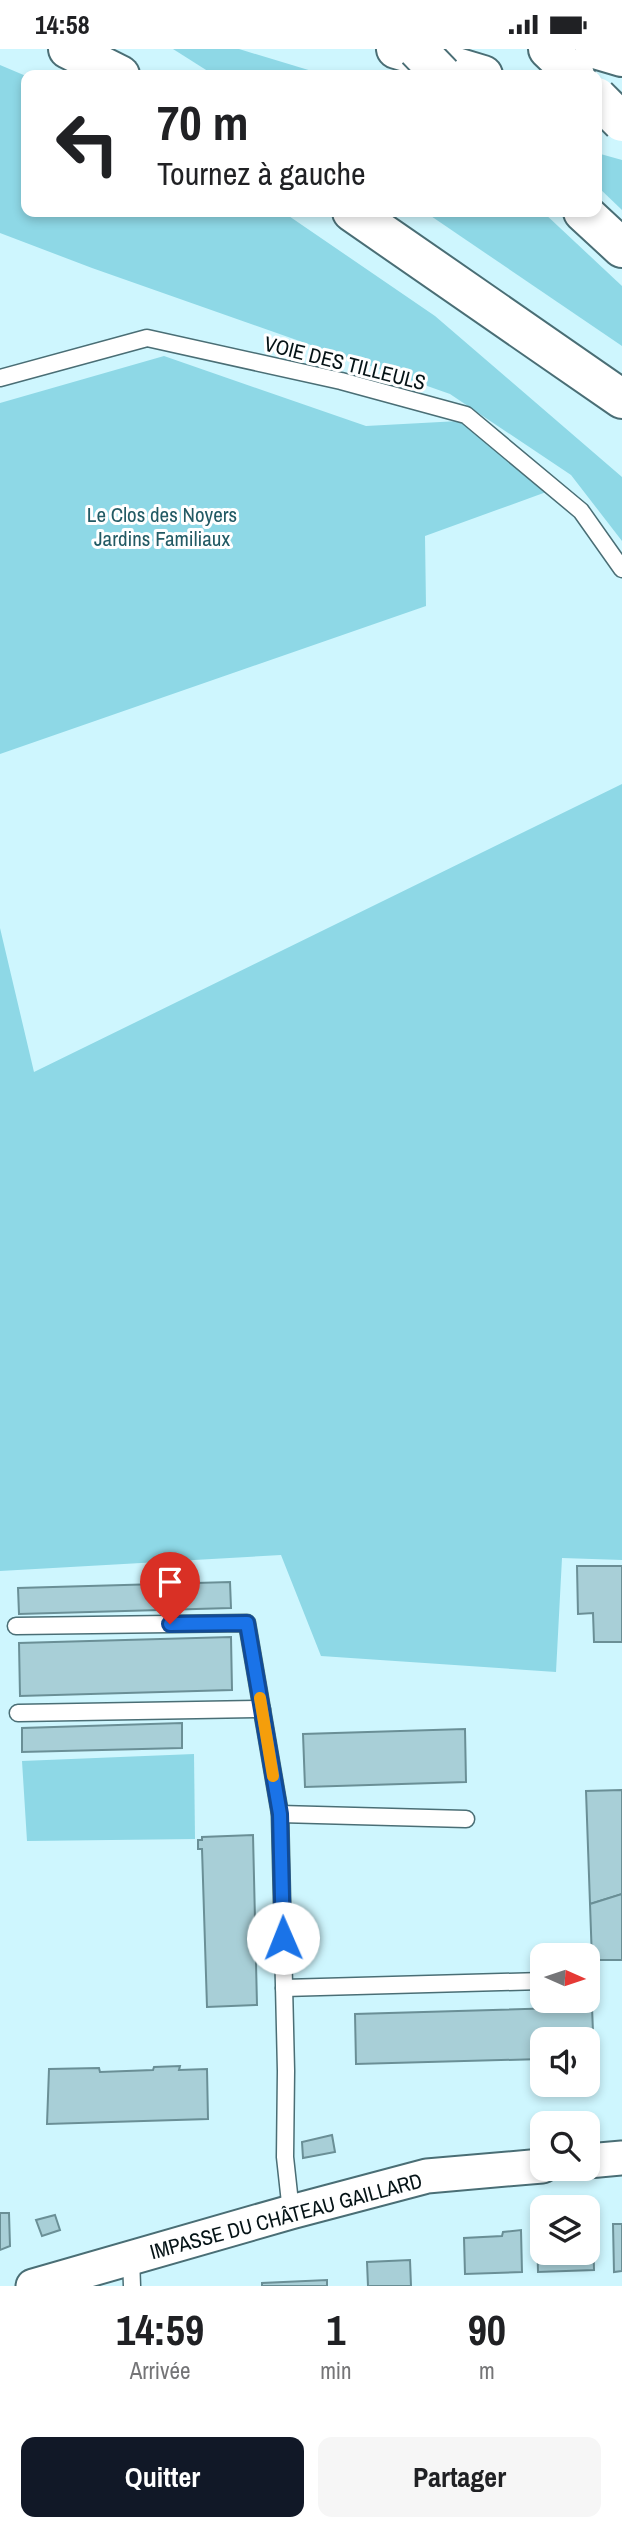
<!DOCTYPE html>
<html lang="fr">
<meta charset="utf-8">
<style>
body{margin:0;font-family:"Archivo Narrow",sans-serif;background:#f6f6f6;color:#202124;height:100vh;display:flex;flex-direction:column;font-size:26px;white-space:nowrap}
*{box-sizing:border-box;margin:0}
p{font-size:23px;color:#757577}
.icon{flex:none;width:38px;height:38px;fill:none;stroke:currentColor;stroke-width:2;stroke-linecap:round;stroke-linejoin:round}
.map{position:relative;height:2237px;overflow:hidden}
.sheet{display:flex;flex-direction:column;background:#fff;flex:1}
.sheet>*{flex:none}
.top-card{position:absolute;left:21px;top:21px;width:581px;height:147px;border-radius:14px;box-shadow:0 4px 10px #0003;background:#fff;color:#202124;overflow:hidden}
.needle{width:46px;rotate:93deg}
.buttons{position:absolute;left:530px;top:1894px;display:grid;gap:14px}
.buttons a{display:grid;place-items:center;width:70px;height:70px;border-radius:14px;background:#fff;box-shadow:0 4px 10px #0003;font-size:35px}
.pin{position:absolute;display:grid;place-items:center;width:60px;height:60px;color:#fff;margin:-72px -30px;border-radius:50% 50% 50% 0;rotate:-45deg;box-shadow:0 0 7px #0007}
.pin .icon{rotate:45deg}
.me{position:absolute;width:77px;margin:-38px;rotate:359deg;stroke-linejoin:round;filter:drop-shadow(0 0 5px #0008)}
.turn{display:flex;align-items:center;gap:24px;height:147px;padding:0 21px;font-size:32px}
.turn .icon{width:91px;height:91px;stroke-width:2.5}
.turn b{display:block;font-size:49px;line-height:60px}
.eta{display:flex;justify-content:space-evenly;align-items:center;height:119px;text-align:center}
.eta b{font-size:42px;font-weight:700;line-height:49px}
.action{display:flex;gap:14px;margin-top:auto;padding:14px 21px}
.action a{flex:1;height:80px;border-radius:14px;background:#111827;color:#fff;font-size:28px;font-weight:700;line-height:80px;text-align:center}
.action a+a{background:#f6f6f6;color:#202124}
.status{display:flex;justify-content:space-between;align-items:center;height:49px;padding:0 35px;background:#fff;direction:ltr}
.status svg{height:19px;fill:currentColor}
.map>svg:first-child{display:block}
.green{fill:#8ed8e6}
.building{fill:#a8cfd7;stroke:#6a8f96;stroke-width:2}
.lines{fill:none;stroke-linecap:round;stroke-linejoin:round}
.lane-casing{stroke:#4a6e75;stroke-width:19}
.street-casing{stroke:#4a6e75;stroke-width:37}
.highway-casing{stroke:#4a6e75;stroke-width:42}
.lane{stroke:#fff;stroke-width:16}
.street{stroke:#fff;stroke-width:33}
.highway{stroke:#fff;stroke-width:38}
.highway-bridge-casing{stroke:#4a6e75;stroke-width:42;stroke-linecap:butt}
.highway-bridge{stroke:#fff;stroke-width:38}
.route-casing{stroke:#114b97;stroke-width:18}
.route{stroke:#1a73e8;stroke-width:12}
.slow{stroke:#f59e0b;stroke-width:12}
.labels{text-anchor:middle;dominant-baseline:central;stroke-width:6;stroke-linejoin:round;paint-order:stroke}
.street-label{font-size:21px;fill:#051316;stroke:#fff}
.park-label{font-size:21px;fill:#225a64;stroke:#fff}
</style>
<div class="status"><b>14:58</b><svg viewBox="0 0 49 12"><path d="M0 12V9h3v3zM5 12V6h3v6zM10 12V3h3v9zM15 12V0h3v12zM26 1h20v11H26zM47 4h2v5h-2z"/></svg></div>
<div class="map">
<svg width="622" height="2237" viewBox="0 0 622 2237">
<rect width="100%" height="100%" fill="#cef6fe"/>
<g class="green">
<polygon points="173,0 239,0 325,26 214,26"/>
<polygon points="0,16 26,27 26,163 283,163 435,267 622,428 622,492 571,426 450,345 92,219 0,184"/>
<polygon points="597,104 622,111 622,161 597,137"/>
<polygon points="425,163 543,163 622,237 622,297"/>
<polygon points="164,307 366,377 459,372 549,442 425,487 426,557 0,705 0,354"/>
<polygon points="622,735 622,1511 562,1509 556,1623 321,1607 281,1506 0,1522 0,879 34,1023"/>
<polygon points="194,1705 195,1790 27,1792 22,1712"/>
</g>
<g class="building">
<polygon points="577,1517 622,1517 622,1593 594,1593 593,1564 578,1565"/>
<polygon points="230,1533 231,1559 19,1565 18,1539"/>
<polygon points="231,1588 232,1641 20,1647 19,1594"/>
<polygon points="182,1674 182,1699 22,1703 22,1679"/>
<polygon points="465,1680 466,1733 305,1738 303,1685"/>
<polygon points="622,1741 622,1845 590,1855 586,1742"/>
<polygon points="253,1786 257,1956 207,1958 202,1800 198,1800 198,1791 202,1791 202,1788"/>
<polygon points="622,1845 622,1911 592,1911 590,1855"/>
<polygon points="592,1958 594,2008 588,2008 588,1990 542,1990 542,2010 356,2015 355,1965"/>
<polygon points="180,2017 179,2021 207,2020 208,2070 47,2075 49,2020 99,2019 100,2023 153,2021 154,2018"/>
<polygon points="332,2086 335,2103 303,2109 302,2093"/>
<polygon points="0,2164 9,2164 10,2197 0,2201"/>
<polygon points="55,2166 60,2181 42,2187 36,2171"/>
<polygon points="613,2175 622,2175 622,2222 614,2223"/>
<polygon points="588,2180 593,2180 594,2221 538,2223 537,2183 542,2182 542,2203 588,2203"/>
<polygon points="521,2181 522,2223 465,2225 464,2189 502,2187 503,2183"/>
<polygon points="410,2211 411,2237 368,2237 367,2213"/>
<polygon points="327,2231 327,2237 262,2237 262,2234"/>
</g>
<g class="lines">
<defs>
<g id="lane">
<polyline points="0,329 147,289 341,332 466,366 581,462 622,520"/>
<polyline points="16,1577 247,1574 280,1765 286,2022 285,2108 291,2163"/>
<polyline points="18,1664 262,1660"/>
<polyline points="280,1765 466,1770"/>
<polyline points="284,1939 542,1932"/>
<polyline points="131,2209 132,2237"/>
</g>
<g id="street">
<polyline points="588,2112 622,2109"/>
<polyline points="33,2237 291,2163 427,2127 542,2117"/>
</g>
<g id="highway">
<polyline points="68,0 120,26"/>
<polyline points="396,0 483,26"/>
<polyline points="548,0 575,26"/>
<polyline points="595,0 622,8"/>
<polyline points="352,163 622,350"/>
<polyline points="583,163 622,199"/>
</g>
</defs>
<use href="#lane" class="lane-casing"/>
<use href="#street" class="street-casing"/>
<use href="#highway" class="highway-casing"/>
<use href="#lane" class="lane"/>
<use href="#street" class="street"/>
<use href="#highway" class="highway"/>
<defs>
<g id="highway-bridge">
<polyline points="417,0 442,26"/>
<polyline points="597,48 622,73"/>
</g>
</defs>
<use href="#highway-bridge" class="highway-bridge-casing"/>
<use href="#highway-bridge" class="highway-bridge"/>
</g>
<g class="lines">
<defs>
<polyline id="route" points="170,1575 247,1574 280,1765 283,1889"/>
</defs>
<use href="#route" class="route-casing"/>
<use href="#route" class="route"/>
<polyline class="slow" points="260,1649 273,1727"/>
</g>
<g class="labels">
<g class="street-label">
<text transform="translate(345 314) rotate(14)">VOIE DES TILLEULS</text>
<text transform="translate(286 2167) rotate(-15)">IMPASSE DU CHÂTEAU GAILLARD</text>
</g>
<g class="park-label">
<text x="162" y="465">Le Clos des Noyers<tspan x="162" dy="24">Jardins Familiaux</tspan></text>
</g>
</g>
</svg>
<div class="buttons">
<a><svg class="needle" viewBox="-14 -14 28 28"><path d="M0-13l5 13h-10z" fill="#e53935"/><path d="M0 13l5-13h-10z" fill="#757577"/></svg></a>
<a><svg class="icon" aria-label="sound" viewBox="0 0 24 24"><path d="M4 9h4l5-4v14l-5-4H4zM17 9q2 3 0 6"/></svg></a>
<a><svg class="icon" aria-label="search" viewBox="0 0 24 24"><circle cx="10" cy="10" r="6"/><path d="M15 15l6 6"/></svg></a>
<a><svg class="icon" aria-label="layers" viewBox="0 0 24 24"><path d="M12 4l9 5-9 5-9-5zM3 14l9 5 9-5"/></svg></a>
</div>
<div class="pin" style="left:170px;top:1575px;background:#d93025"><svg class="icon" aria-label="arrive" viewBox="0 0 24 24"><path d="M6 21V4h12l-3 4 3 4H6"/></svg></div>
<svg class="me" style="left:283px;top:1889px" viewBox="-20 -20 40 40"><circle r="19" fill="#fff"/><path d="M0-13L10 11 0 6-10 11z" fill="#1a73e8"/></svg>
<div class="top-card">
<div class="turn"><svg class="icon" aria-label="left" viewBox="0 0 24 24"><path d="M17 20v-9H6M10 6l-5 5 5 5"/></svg><div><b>70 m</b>Tournez à gauche</div></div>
</div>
</div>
<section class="sheet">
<div class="eta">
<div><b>14:59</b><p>Arrivée</p></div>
<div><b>1</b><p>min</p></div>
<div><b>90</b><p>m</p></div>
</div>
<div class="action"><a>Quitter</a><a>Partager</a></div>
</section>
